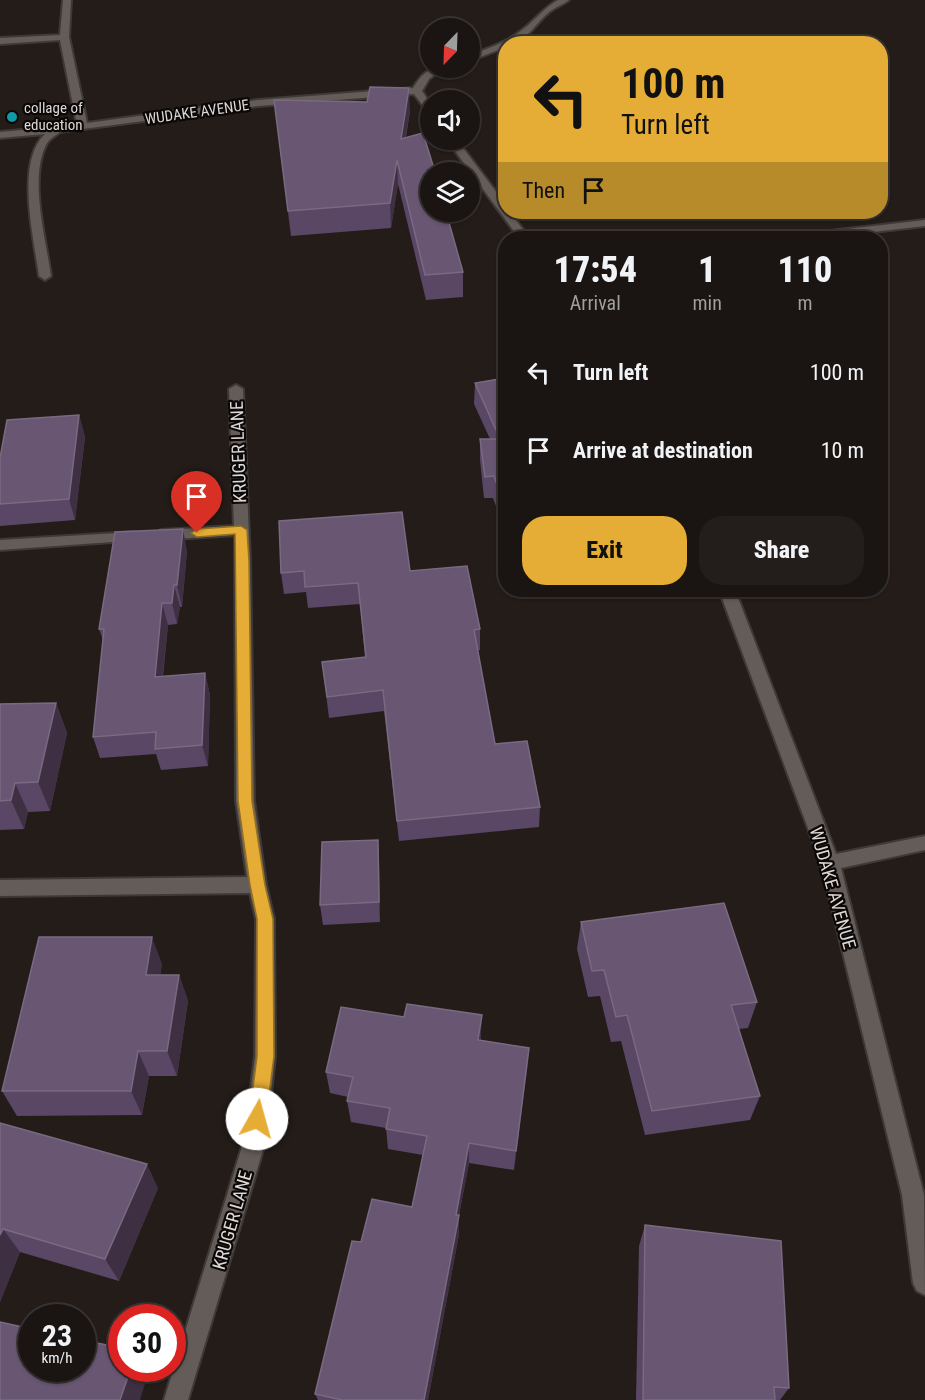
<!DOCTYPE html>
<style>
body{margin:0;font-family:"Roboto Condensed",sans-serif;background:#231e1c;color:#f1f3f6;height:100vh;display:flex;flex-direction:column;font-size:22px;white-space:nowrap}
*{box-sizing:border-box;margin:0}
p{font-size:20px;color:#9f9fa0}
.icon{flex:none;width:33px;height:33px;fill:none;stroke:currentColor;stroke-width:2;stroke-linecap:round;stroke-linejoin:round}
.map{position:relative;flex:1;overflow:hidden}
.drawer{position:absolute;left:498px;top:231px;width:390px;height:366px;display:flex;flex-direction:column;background:#1a1513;border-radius:24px;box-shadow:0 2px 4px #0004,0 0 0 2px #383433}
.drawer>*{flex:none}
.guide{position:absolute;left:498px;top:36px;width:390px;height:183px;border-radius:24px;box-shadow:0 2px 4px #0004,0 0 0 2px #383433;background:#e5ad35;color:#111;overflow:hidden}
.needle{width:39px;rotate:203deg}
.buttons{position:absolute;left:420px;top:18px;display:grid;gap:12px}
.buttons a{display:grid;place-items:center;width:60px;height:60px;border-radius:50%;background:#1a1513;box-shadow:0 2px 4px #0004,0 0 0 2px #383433;font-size:30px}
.speed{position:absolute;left:18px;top:1304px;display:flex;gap:12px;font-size:30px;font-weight:700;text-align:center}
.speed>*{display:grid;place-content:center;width:78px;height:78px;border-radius:50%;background:#1a1513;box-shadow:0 2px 4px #0004,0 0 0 2px #383433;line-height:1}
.speed small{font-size:15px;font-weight:400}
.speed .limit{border:9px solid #d22;background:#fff;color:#111}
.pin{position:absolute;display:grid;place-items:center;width:51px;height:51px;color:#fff;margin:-62px -26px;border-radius:50% 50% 50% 0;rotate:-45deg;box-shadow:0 0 6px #0007}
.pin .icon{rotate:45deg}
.me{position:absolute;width:66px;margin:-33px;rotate:7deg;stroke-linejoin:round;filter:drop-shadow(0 0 4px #0008)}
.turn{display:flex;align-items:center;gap:21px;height:126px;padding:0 24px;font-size:27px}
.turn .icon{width:78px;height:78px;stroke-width:2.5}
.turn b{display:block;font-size:42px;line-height:51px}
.then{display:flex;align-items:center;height:57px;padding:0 24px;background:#0003;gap:12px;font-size:22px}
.eta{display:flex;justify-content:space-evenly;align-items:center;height:102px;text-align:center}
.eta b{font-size:36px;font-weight:800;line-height:42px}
.action{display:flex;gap:12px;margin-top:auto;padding:12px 24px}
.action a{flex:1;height:69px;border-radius:24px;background:#e5ad35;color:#111;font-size:24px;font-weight:800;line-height:69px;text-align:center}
.action a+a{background:#231e1c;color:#f1f3f6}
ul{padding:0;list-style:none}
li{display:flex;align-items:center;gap:18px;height:78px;padding:0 24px}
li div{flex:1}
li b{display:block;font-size:22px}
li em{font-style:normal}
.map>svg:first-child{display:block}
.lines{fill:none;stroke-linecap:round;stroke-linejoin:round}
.minor-casing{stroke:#3e3937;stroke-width:4}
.minor{fill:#645c58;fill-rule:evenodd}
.wall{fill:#5a4665}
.shaded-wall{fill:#3e2f42}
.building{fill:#685672;stroke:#7a6a81;stroke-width:1.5}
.route{fill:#e5ad35;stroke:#957022;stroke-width:1.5}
.culture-dot{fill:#0f9aa8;stroke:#0a0706;stroke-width:2}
.labels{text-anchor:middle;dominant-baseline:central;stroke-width:4.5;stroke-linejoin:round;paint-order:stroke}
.far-poi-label{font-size:15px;fill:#ddd8d6;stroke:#0a0706;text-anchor:start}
.far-street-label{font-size:15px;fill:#ddd8d6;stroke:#0a0706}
.street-label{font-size:18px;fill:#ddd8d6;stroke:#0a0706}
</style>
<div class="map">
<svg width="925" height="1400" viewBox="0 0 925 1400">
<rect width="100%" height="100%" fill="#231c19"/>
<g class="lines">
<defs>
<g id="minor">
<path d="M63,0H71L69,37L87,123L258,100L413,88C421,75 428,67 444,68L429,79L422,91L430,103V112L427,111L414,94L258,106L60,132C55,136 49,139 46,145C29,179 46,240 51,276L45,280L39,276C34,239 15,162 45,134L0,138V132L77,125L60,40L0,44V38L60,35Z"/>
<path d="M558,0H569C564,4 558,6 552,10C536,21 527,44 506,44V47L470,61V55C486,49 503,44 518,33C533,23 542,9 558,0Z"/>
<polygon points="447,140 457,140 506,205 506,212 510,212 529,238 519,238"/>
<polygon points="925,220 925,226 821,238 790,238 796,235"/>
<polygon points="236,385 243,389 250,561 254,801 266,885 274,919 275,1056 266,1140 188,1400 164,1400 244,1140 255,1056 256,919 250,893 0,896 0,880 247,877 236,801 235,535 161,540 154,535 161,530 234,526 229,389"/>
<polygon points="135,532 140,534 142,537 140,540 0,550 0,540"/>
<polygon points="719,590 735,590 836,854 925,836 925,850 841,868 924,1195 925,1295 917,1291 913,1283 902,1195 821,863"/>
</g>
</defs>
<use href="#minor" class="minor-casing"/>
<use href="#minor" class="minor"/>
</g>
<g class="wall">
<polygon points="274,100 410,111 406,137 463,272 463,297 426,300 398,184 391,228 291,236"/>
<polygon points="506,378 506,533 493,498 484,498 480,460 480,439 490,439 474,404 475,383"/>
<polygon points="79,415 85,437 75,520 0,526 0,458"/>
<polygon points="279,521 410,571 480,629 480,650 478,650 495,744 540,807 539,827 399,841 384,711 329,718 322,662 365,657 360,604 308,608 306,592 284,594 281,573"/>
<polygon points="187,551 182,607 180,607 177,624 168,625 163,676 205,673 210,695 208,766 161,770 156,754 100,758 93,737 103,640 99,629"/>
<polygon points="56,703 67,733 50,811 28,812 24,829 0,830 0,704"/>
<polygon points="379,860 380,922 323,925 320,905"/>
<polygon points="581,922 757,1002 748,1028 739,1029 760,1096 750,1120 645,1135 621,1041 611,1042 600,996 588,997 577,949"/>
<polygon points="162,964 160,975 179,975 188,1001 177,1076 149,1076 142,1115 17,1116 2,1091"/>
<polygon points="481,1037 481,1040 529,1048 514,1170 469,1163 459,1215 459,1234 428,1400 318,1400 315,1394 361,1242 412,1207 423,1155 388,1149 386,1128 351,1122 347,1101 348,1097 330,1093 326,1072"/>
<polygon points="0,1123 158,1188 119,1281 20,1252 0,1302"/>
<polygon points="645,1225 789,1388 780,1400 636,1400 639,1246"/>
</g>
<g class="shaded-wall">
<polygon points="409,88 410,111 401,163 401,139"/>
<polygon points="397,160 398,184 391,228 390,203"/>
<polygon points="79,415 85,437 75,520 69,499"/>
<polygon points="183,529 187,551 182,607 177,585"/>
<polygon points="174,585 180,607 177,624 172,603"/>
<polygon points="162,603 168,625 160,699 155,677"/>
<polygon points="205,673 210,695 208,766 202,745"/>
<polygon points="56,703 67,733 50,811 38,782"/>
<polygon points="15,783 28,812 24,829 11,800"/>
<polygon points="378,840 379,860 380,922 379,902"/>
<polygon points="152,937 162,964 156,1002 146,975"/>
<polygon points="179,975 188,1001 177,1076 167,1051"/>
<polygon points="482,1015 481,1037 477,1062 478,1040"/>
<polygon points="529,1048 527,1070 514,1170 516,1151"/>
<polygon points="138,1051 149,1076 142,1115 131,1091"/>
<polygon points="469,1143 469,1163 459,1215 459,1234 428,1400 424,1400 456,1215"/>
<polygon points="147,1164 158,1188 119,1281 105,1259"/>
<polygon points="3,1229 20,1252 0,1302 0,1235"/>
<polygon points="131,1368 148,1368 149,1370 140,1400 120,1400"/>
</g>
<g class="building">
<polygon points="370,87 409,88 401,139 423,133 435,172 430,172 430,212 446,212 463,272 425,275 397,160 390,203 288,211 274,100 367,102"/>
<polygon points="506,378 506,510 494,476 485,477 480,439 500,439 475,383"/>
<polygon points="79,415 69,499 0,504 0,458 7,420"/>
<polygon points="402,512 410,571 467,566 480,629 474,630 495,744 527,741 540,807 397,821 383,690 327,697 322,662 366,657 358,583 305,587 304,571 281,573 279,521"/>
<polygon points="183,529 177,585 174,585 172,603 162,603 155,677 205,673 202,745 155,749 156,732 93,737 104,629 99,629 115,532"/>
<polygon points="56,703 38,782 15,783 11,800 0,801 0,704"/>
<polygon points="378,840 379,902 320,905 322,842"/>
<polygon points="724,903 757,1002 731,1005 760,1096 652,1111 627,1015 616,1017 604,970 592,971 581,922"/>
<polygon points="39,937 152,937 146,975 179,975 167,1051 138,1051 131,1091 2,1091"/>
<polygon points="407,1004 482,1015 478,1040 529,1048 516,1151 469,1143 456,1215 459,1215 424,1400 342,1400 315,1394 352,1241 361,1242 372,1199 412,1207 427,1136 386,1129 390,1108 347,1101 353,1077 326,1072 341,1007 404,1017"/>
<polygon points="0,1123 147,1164 105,1259 3,1229 0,1235"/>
<polygon points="645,1225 781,1241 789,1388 774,1387 775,1400 643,1400"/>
<polygon points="0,1322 32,1329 32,1368 82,1368 82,1340 122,1348 122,1368 131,1368 120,1400 0,1400"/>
</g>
<polygon class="route" points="241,526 247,530 249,561 252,801 265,885 273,919 274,1056 266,1119 264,1125 257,1128 251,1125 249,1119 257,1056 257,919 250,885 238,801 235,534 197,537 191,533 197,529"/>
<circle class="culture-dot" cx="12" cy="117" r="6"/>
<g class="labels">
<g class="far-poi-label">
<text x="24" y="108">collage of<tspan x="24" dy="17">education</tspan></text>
</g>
<g class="far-street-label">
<text transform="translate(197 112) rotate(-8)">WUDAKE AVENUE</text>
</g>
<g class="street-label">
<text transform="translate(238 452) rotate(-92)">KRUGER LANE</text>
<text transform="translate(833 888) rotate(74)">WUDAKE AVENUE</text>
<text transform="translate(232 1220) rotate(-74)">KRUGER LANE</text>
</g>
</g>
</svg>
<div class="buttons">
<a><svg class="needle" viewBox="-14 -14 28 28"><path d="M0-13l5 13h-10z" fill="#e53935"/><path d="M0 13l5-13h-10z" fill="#9f9fa0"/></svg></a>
<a><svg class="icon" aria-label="sound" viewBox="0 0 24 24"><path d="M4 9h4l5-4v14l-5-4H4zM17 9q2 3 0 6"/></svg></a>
<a><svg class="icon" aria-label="layers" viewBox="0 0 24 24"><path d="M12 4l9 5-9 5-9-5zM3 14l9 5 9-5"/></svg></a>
</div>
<div class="speed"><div>23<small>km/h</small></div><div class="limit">30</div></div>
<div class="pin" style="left:197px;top:533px;background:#d93025"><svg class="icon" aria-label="arrive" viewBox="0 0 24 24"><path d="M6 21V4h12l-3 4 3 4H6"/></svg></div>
<svg class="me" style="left:257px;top:1119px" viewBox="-20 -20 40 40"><circle r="19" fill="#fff"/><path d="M0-13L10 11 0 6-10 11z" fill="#e5ad35"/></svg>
<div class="guide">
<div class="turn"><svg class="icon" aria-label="left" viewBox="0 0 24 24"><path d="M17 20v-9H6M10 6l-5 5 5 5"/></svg><div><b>100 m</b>Turn left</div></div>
<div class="then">Then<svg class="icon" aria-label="arrive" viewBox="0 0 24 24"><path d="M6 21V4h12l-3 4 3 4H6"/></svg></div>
</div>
<section class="drawer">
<div class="eta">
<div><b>17:54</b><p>Arrival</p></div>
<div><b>1</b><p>min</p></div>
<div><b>110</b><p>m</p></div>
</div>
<ul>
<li><svg class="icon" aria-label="left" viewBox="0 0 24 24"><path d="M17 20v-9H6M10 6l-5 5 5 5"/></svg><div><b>Turn left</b></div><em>100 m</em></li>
<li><svg class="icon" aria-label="arrive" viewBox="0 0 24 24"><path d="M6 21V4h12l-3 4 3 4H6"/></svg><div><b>Arrive at destination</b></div><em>10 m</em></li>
</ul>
<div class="action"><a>Exit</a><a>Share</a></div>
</section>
</div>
